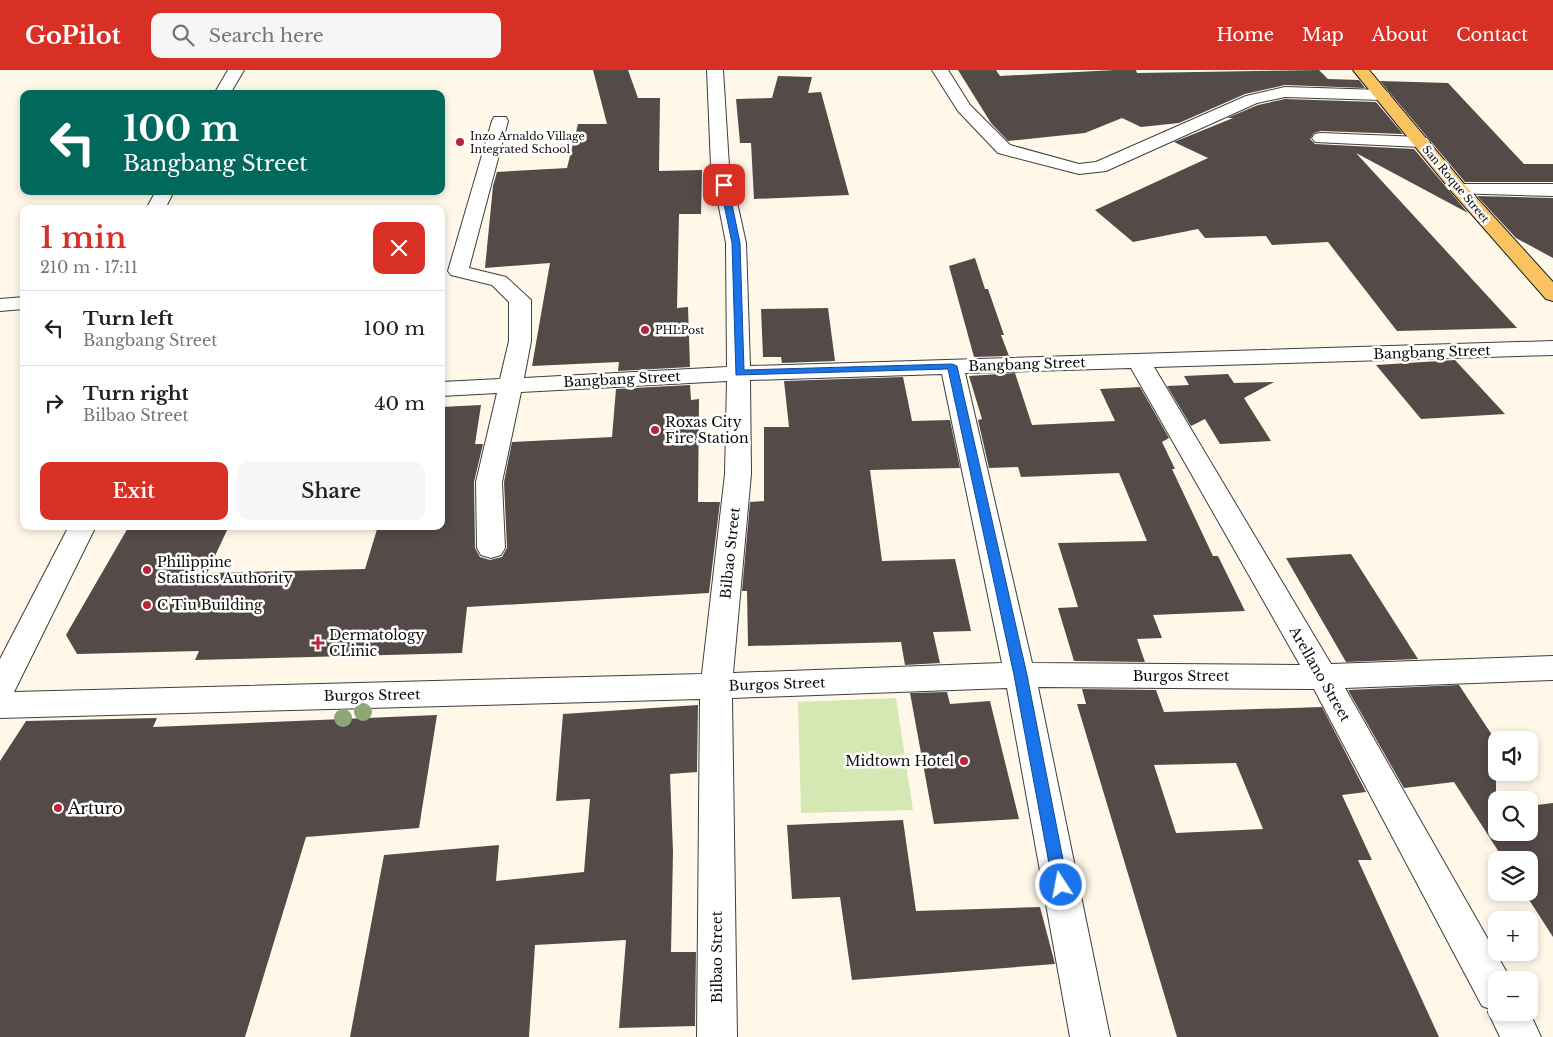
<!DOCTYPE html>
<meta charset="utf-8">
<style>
body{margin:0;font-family:"Libre Baskerville",serif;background:#f6f6f6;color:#202124;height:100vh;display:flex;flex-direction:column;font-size:19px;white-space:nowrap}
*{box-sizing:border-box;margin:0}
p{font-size:16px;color:#757577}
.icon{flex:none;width:28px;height:28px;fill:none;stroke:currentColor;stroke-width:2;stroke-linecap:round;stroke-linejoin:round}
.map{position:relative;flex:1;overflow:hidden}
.side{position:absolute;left:20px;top:135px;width:425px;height:325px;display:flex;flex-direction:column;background:#fff;border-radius:10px;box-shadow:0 2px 8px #0003}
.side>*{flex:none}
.top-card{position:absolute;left:20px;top:20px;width:425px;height:105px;border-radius:10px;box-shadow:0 2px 8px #0003;background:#00695c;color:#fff;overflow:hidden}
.tools{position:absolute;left:1488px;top:661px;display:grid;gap:10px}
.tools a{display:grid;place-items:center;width:50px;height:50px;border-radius:10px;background:#fff;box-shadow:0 2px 8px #0003;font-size:25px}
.pin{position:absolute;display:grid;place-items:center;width:42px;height:42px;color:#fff;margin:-21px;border-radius:10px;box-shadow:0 2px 8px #0006}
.me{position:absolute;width:55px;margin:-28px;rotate:349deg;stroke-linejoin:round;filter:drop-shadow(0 0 4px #0008)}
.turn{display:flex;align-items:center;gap:18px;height:105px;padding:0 20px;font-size:22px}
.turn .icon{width:65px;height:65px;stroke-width:2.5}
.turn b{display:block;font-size:35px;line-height:42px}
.round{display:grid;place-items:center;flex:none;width:52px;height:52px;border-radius:10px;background:#f6f6f6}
.headline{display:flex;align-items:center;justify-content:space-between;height:85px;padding:0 20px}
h1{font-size:30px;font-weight:600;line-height:38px;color:#d93025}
.button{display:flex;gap:10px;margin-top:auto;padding:10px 20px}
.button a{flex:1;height:58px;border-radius:10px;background:#d93025;color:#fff;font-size:20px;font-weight:600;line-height:58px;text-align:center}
.button a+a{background:#f6f6f6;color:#202124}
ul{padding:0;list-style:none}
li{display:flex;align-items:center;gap:15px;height:75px;padding:0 20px;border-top:1px solid #e0e0e0}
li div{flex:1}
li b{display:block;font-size:19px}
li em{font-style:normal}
header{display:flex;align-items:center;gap:30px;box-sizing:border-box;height:70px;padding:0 25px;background:#d93025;color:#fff}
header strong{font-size:24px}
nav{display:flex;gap:28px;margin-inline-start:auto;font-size:18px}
.search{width:350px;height:45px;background:#f6f6f6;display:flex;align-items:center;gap:12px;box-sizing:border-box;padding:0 18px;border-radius:10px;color:#757577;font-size:19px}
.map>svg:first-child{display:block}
.green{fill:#d5e8b4}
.building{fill:#544b48;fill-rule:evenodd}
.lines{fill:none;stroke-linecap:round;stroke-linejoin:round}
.minor-casing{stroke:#3e3e3e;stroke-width:2}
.major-casing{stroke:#1c1c1c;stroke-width:2}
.minor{fill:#fff;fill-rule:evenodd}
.major{fill:#f8c360;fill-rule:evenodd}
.tree{fill:#8ea678}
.route{fill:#1a73e8;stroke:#114b97}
.poi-dot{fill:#ba243b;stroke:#fff;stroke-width:2}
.labels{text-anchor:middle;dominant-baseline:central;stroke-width:5;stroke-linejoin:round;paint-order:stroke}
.far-poi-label{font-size:11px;fill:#0b0b0b;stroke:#fff;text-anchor:start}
.far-street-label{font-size:11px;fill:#0b0b0b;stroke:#fff}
.street-label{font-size:14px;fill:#0b0b0b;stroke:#fff}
.poi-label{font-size:14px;fill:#0b0b0b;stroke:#fff;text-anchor:start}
.near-poi-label{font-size:16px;fill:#0b0b0b;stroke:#fff;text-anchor:start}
</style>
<header>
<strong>GoPilot</strong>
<div class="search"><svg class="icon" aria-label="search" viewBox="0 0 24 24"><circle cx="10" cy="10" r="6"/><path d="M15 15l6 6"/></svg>Search here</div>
<nav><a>Home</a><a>Map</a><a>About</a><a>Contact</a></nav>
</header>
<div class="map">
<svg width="1553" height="967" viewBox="0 0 1553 967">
<rect width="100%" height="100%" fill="#fff8e9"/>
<polygon class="green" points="896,628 913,740 801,743 798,632"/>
<g class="building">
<polygon points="593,0 628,0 638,28 660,28 659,101 702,100 701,144 679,144 677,238 688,237 690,297 618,301 619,292 532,296 550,193 485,198 493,116 497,102 567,98 578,54 607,54"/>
<polygon points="958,0 996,0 1000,6 1115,0 1136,0 1137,3 1319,0 1328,9 1359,10 1365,18 1285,15 1245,24 1179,53 1141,57 1122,48 1085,63 1008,71 991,53"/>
<polygon points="778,6 812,7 808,23 821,22 849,125 754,129 751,73 740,73 736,29 772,28"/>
<polygon points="1380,11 1448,13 1524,94 1553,94 1553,112 1465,112"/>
<polygon points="1285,29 1376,32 1403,64 1321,61 1314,63 1310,69 1315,74 1414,79 1468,143 1356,83 1517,258 1397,261 1328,172 1272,175 1266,166 1205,168 1198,159 1133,172 1095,140 1208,88 1174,72 1233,48 1227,48 1258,35"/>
<polygon points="1477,126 1553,128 1553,188 1516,168"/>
<polygon points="975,188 985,219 988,219 1004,265 1001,265 1009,286 974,287 949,196"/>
<polygon points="828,238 835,291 782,293 781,287 763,287 761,239"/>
<polygon points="1455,290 1505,344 1421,349 1376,295"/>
<polygon points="1015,303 1032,355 1115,351 1100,319 1140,317 1169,368 1162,372 1175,399 1172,399 1213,486 1218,486 1245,541 1153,545 1162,568 1137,569 1145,592 1074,591 1058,538 1078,537 1058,473 1147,471 1119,403 1021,407 1018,397 989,398 978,350 982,349 969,306"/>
<polygon points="1228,304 1234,313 1274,312 1244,328 1271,371 1220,374 1205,349 1191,356 1167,316 1189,315 1184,306"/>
<polygon points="903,307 912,351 950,350 960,398 870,400 882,491 955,489 971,561 933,562 940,593 905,595 901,572 748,576 747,521 742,521 750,432 764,431 764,357 789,357 784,311"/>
<polygon points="690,315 691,330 699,329 698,432 720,432 709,523 467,537 462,583 195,590 199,581 77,584 66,565 129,456 229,456 207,503 365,499 378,456 441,456 441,337 481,335 475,374 483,374 474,412 475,478 480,487 490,490 502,487 507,478 504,412 512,372 612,367 616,319"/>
<polygon points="1351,484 1418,589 1346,592 1286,488"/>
<polygon points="1459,615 1496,671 1496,762 1529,762 1529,736 1553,733 1553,867 1524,822 1529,822 1529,790 1504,790 1454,712 1404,718 1348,620"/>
<path d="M1082,619L1156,620L1164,642L1322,637L1366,722L1342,725L1372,790H1358L1439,967H1177L1077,634H1086ZM1236,693L1263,759L1176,763L1154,695Z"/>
<polygon points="947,622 950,634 990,631 1019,749 934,754 910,623"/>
<polygon points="698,635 697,702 670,704 673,782 671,882 696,882 695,956 619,958 626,870 535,875 529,967 350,967 384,785 499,775 496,811 584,802 590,729 556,731 563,644"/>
<polygon points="437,645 419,758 306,767 245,967 0,967 0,691 26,651 157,648 153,657"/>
<polygon points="903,750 916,841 1040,837 1055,894 852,910 840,827 792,829 787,755"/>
</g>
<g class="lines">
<defs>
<g id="minor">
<polygon points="228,0 244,0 230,24 214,24"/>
<path d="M707,0H723L729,96L746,173L750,296L1553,271V285L1154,297L1331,594L1553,586V610L1345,618L1510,908V910H1496V942L1529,941L1541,967H1500L1488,942L1490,939L1482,936L1314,619L1038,617L1110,967H1070L1007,618L732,628L737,967H697L700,629L0,648V589L69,456H96L14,622L702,604L725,404L727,311L521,322L502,412L505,478L501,485L491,488L481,485L477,478L476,412L497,323L441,326V312L500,309L509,271V232L492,215L451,205L448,201L492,51L494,47H506L508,51L469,198L506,207L531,230V271L524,308L727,297L726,173L711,96ZM1131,298L1300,595L1032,593L965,303ZM942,304L1002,593L733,603L751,404L750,310Z"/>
<polygon points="932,0 948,0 970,35 1010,75 1079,94 1096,92 1246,26 1285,17 1382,20 1388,22 1390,25 1388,28 1382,30 1285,27 1257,33 1106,101 1079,104 998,83 958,41"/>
<polygon points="1321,63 1421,67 1427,68 1430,72 1427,76 1421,77 1315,72 1312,68 1315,64"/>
<polygon points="1459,114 1553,114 1553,126 1453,123 1450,119 1453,115"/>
<polygon points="156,121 174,121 165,139 146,139"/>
<polygon points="24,227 24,239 0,241 0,229"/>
</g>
<polygon id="major" points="1353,0 1369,0 1465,115 1553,212 1553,231 1546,229 1453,123"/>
</defs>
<use href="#minor" class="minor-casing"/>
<use href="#major" class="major-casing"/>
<use href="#minor" class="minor"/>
<use href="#major" class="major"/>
</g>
<g class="tree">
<circle cx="363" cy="642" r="9"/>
<circle cx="343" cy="648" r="9"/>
</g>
<polygon class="route" points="724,113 728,115 740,173 744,300 952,294 957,296 1027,605 1068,815 1066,820 1061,822 1056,820 1053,815 1014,605 948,299 736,305 732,173 720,115"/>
<g class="poi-dot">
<circle cx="460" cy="72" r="5"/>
<circle cx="645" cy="260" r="5"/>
<circle cx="655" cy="360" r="5"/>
<circle cx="147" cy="500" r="5"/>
<circle cx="147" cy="535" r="5"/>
<path d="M315.5 565.5h5v5h5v5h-5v5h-5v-5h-5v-5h5z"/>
<circle cx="964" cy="691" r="5"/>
<circle cx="58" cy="738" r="5"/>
</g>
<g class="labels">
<g class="far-poi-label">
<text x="470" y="66">Inzo Arnaldo Village<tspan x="470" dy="13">Integrated School</tspan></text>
<text x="655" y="260">PHLPost</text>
</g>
<g class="far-street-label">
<text transform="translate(1456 114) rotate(50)">San Roque Street</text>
</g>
<g class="street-label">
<text transform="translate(1432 282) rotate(-2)">Bangbang Street</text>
<text transform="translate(1027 294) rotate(-2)">Bangbang Street</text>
<text transform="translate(622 309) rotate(-3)">Bangbang Street</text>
<text transform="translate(730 483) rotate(-84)">Bilbao Street</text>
<text transform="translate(1320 604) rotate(60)">Arellano Street</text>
<text x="1181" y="606">Burgos Street</text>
<text transform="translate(777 614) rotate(-2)">Burgos Street</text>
<text transform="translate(372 625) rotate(-1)">Burgos Street</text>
<text transform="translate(717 887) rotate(-90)">Bilbao Street</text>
</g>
<g class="poi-label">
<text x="665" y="352">Roxas City<tspan x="665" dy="16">Fire Station</tspan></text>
<text x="157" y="492">Philippine<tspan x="157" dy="16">Statistics Authority</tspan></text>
<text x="157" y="535">C Tiu Building</text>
<text x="329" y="565">Dermatology<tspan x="329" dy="16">CLinic</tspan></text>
<text x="954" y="691" text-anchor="end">Midtown Hotel</text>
</g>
<g class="near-poi-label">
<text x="68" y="738">Arturo</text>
</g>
</g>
</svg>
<div class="tools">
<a><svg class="icon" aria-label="sound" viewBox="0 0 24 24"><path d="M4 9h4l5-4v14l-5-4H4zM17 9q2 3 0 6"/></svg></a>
<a><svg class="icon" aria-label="search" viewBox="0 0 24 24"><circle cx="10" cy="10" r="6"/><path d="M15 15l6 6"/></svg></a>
<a><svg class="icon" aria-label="layers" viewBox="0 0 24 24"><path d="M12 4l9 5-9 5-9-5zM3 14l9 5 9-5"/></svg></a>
<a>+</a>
<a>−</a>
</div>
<div class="pin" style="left:724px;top:115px;background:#d93025"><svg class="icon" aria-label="arrive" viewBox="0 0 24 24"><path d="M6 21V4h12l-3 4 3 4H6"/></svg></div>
<svg class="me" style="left:1061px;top:815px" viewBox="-20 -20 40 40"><circle r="17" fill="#1a73e8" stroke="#fff" stroke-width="3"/><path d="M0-11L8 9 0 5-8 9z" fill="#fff"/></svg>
<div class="top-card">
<div class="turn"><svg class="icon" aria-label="left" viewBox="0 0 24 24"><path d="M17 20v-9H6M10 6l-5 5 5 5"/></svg><div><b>100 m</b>Bangbang Street</div></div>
</div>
<section class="side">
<div class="headline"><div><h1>1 min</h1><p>210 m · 17:11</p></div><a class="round" style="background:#d93025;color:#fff"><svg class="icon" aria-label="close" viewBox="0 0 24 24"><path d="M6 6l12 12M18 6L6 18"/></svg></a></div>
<ul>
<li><svg class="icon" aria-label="left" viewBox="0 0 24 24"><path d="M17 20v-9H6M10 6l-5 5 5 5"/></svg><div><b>Turn left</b><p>Bangbang Street</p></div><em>100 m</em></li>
<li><svg class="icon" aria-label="right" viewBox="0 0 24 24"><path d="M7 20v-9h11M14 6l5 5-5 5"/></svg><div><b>Turn right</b><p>Bilbao Street</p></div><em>40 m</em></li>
</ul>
<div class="button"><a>Exit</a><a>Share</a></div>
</section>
</div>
